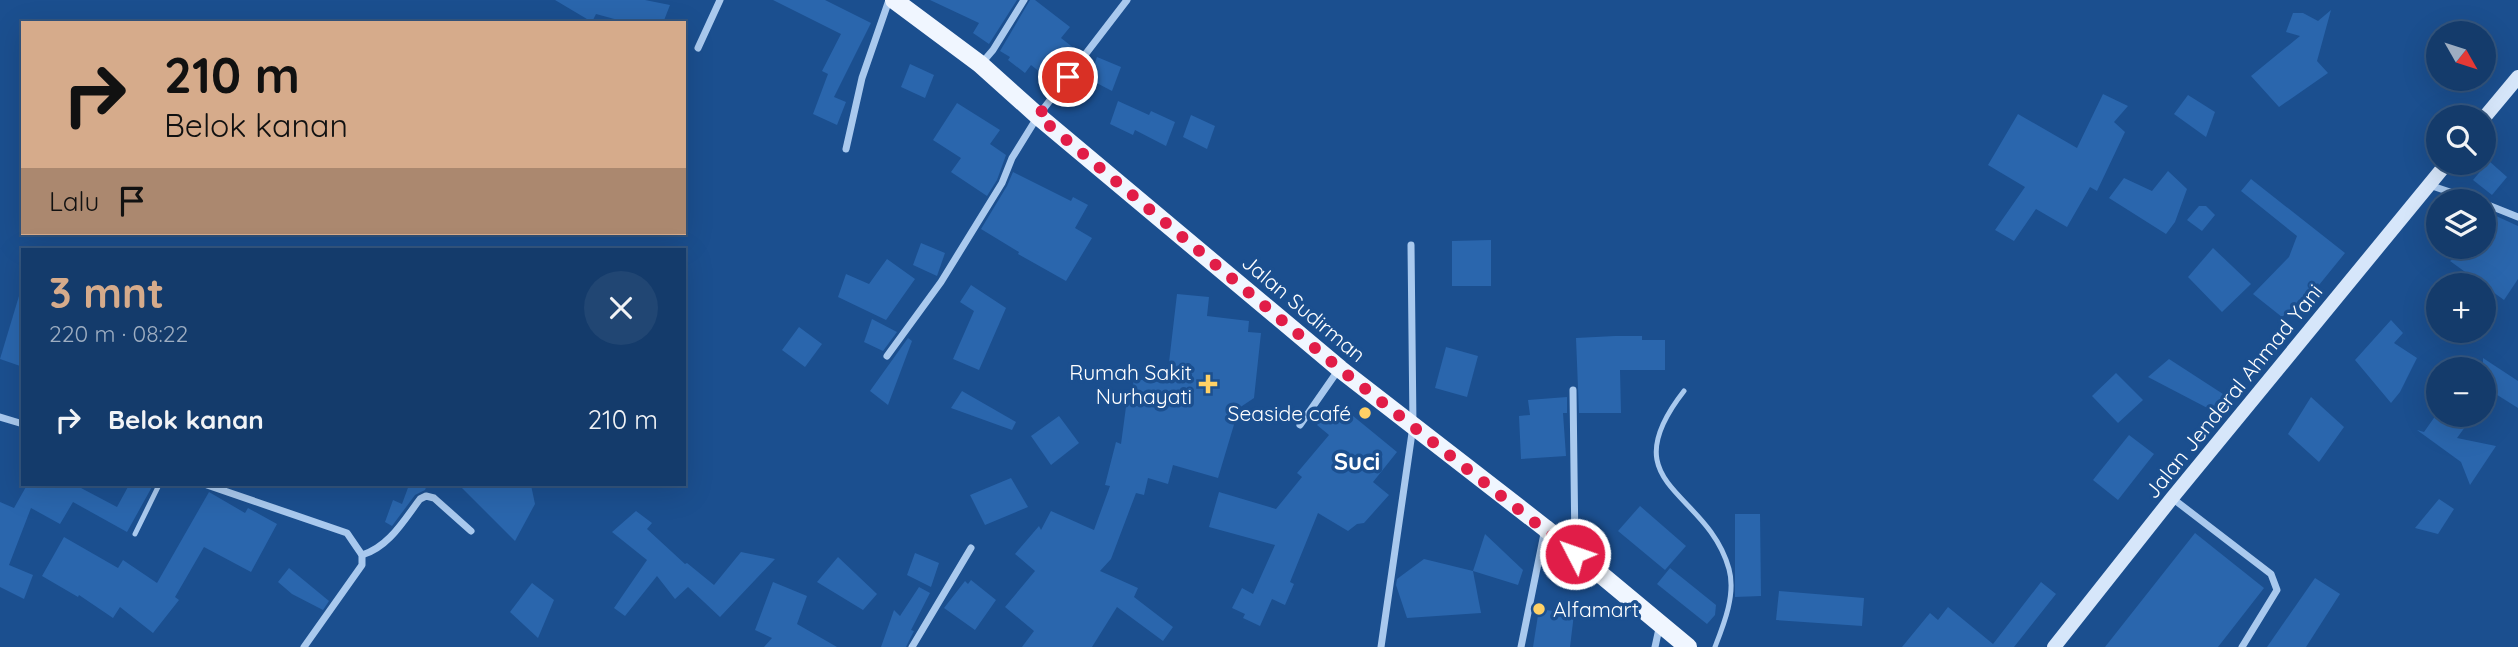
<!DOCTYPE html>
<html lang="id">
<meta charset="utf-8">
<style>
body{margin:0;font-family:Quicksand,sans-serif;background:#214673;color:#f1f3f6;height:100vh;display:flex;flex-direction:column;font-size:26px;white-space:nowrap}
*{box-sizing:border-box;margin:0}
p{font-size:23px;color:#9dadc1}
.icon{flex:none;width:38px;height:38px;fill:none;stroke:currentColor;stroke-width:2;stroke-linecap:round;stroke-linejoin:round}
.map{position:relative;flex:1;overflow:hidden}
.drawer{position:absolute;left:21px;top:248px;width:665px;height:238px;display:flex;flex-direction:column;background:#143b6b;border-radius:0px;box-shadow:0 7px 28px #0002,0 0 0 2px #33557e}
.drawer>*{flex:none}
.hud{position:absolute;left:21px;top:21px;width:665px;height:214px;border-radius:0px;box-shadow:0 7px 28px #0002,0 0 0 2px #33557e;background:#d6ab8b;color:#111;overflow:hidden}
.needle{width:46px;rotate:129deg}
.tools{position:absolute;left:2426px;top:21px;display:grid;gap:14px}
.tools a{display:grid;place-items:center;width:70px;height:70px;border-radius:50%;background:#143b6b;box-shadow:0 7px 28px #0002,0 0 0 2px #33557e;font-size:35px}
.pin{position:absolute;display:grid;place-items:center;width:60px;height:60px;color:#fff;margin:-30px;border:4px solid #fff;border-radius:50%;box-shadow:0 2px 7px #0007}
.me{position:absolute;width:77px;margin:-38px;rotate:311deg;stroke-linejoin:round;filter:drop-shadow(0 0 5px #0008)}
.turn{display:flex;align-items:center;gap:24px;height:147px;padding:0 28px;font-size:32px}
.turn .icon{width:91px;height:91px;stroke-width:2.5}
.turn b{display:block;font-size:49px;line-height:60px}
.then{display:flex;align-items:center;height:66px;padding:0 28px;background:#0003;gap:14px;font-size:26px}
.round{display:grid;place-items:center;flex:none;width:74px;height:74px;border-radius:37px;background:#214673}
.summary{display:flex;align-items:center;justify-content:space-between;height:119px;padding:0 28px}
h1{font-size:42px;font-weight:800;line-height:52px;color:#d6ab8b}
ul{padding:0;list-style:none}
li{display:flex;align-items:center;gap:21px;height:105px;padding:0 28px}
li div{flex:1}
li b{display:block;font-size:26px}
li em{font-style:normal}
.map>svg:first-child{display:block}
.building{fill:#2a66ad}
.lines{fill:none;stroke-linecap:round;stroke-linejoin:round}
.service{stroke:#a9c9ee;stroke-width:5}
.minor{stroke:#a9c9ee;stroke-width:7}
.secondary{stroke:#d6e6fa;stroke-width:14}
.primary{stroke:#f0f6ff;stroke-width:18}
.route{stroke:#e11d48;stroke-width:12;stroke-dasharray:0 21.6}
.poi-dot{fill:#ffd166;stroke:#1b4f8f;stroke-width:2.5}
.labels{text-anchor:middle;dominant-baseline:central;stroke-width:7;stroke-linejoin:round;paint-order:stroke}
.street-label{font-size:21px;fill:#fff;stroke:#1b4f8f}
.poi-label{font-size:21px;fill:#fff;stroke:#1b4f8f;text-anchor:end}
.quarter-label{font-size:24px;font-weight:bold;fill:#fff;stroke:#1b4f8f}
</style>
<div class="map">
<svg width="2518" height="647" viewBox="0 0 2518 647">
<rect width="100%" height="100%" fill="#1b4f8f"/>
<g class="building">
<polygon points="555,0 645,0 670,5 663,23 629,23 596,14 592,22"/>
<polygon points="773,0 825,0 871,23 834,97 846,102 837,125 813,114 828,74 822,71 841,34"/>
<polygon points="930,0 1017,0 989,44 973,33 979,23"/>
<polygon points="1030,0 1035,0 1070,27 1061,38 1075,49 1050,80 1031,65 1025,73 1008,60 1010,57 1000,51"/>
<polygon points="2331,10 2317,61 2328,73 2279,107 2251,76 2300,36 2286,32 2293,13 2303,13 2318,21"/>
<polygon points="1097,57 1121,67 1112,91 1089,79"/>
<polygon points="910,64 934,75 925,98 901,87"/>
<polygon points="2103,94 2128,106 2114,122 2125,132 2097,191 2090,187 2067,227 2036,209 2014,241 1995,230 2025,187 1988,165 2018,114 2077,148"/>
<polygon points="2188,95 2215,112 2206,137 2174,114"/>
<polygon points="1118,101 1149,115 1151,111 1175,122 1166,146 1135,130 1133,135 1110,124"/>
<polygon points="957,103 1000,130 990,144 1006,155 997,180 987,196 951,172 961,158 933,140"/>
<polygon points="1191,115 1215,126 1207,149 1183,137"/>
<polygon points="2489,161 2507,177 2492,195 2473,180"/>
<polygon points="2168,171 2187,189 2175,222 2166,234 2109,198 2124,178 2152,191"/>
<polygon points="1013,172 1071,201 1073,197 1088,205 1075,228 1092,238 1066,281 1018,254 1019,252 981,229 1007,186"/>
<polygon points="2251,179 2345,253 2319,285 2318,283 2282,317 2253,294 2289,257 2297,236 2241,191"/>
<polygon points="2199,206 2206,206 2215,215 2202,231 2187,220"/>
<polygon points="2483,210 2518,226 2518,279 2504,300 2450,261 2470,247 2483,247"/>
<polygon points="1491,240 1491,286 1452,286 1452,241"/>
<polygon points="921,243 945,253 937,276 913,265"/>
<polygon points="2213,248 2251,284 2222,312 2188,277"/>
<polygon points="887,259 915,279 886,320 838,297 846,274 869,284"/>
<polygon points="971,285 1006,308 979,370 953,359 974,311 960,302"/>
<polygon points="1177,294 1209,297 1207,316 1249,321 1248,332 1261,333 1254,398 1239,408 1218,478 1173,465 1168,484 1148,478 1144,495 1136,493 1111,559 1100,571 1138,588 1134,597 1173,627 1163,641 1117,607 1092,647 1022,647 1034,631 1005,607 1035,571 1015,554 1039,526 1041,530 1051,511 1094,530 1110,486 1105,485 1116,442 1121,444 1128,392 1132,392 1134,379 1160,382 1161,370 1168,371"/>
<polygon points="19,296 23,296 23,367 0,359"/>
<polygon points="872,319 897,332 883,351 864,342"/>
<polygon points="2391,320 2403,333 2394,343 2417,358 2400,392 2391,403 2355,360"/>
<polygon points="799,327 822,344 805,367 782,350"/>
<polygon points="1615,336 1642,336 1642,340 1665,340 1665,370 1620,370 1621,413 1579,413 1576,338"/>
<polygon points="908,338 912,341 888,405 870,391"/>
<polygon points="1446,347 1478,356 1467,397 1435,388"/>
<polygon points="2483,358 2518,381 2518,408 2483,386"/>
<polygon points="2169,359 2223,394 2217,413 2148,377"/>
<polygon points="2116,373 2143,400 2118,423 2092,396"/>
<polygon points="962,391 1016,422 1012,430 951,408"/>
<polygon points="1567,397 1567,413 1563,413 1566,456 1521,459 1519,416 1530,415 1528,400"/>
<polygon points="2311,397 2344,427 2319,462 2288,434"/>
<polygon points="1336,402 1397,452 1373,482 1389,495 1364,523 1357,524 1348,531 1318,513 1290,582 1294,584 1285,605 1272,599 1260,626 1243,618 1245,614 1232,608 1242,588 1253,594 1275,545 1209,527 1219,492 1276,509 1302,477 1297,473 1329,435 1317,425"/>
<polygon points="2436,415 2469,415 2462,425 2465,427 2457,438 2496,446 2470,485 2461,462 2417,430 2424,432"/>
<polygon points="1059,416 1079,443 1051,465 1031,436"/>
<polygon points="2129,435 2154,454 2118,500 2093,480"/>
<polygon points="1011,478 1028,507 985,525 970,495"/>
<polygon points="27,485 83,485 81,488 117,507 129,485 153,485 127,532 73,502 60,524 31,508 9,565 33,575 24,599 0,587 0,502 14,508"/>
<polygon points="409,485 427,485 425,490 415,495 392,526 385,522 393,500 402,504"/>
<polygon points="459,485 531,485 535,504 515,541"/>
<polygon points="209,492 245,513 248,508 277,524 251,572 204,547 175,597 179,600 153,633 120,607 113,618 79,595 78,597 42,576 64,537 118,568 123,560 157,583"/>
<polygon points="2439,499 2454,509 2438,534 2415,528"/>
<polygon points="1640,506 1686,546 1665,570 1618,531"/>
<polygon points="636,511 652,523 647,529 685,564 687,563 714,585 741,552 775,559 720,617 688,587 675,599 657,576 625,616 614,608 647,560 612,532"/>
<polygon points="1735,514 1760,514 1761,596 1735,597"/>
<polygon points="2195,533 2264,588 2218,647 2105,647"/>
<polygon points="1485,534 1523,570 1518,585 1473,571"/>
<polygon points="915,553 939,563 931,587 907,575"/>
<polygon points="838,557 877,594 863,610 817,582"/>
<polygon points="1424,559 1473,571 1481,613 1407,618 1396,585 1397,579"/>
<polygon points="289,568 329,601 323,610 292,594 278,582"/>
<polygon points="1670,568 1716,605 1715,615 1707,624 1657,584"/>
<polygon points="2315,578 2340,594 2306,647 2267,647"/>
<polygon points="971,580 996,600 975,630 944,608 965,581 968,584"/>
<polygon points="773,582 807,596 797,624 837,647 764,647 772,638 755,630"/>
<polygon points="2041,582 2056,594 2014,647 1902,647 1930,613 1938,620 1948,607 1993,644"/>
<polygon points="532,583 554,600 538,638 510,612"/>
<polygon points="919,587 930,593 911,630 914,631 906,647 881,647 894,610 900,616"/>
<polygon points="1779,591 1864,598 1862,626 1776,620"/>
<polygon points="1539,609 1574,614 1570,647 1533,647"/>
</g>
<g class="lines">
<g class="service">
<path d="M1684,391C1609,487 1707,489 1729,569C1736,594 1724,624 1715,647"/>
<polyline points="135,534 159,485"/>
</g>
<g class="minor">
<polyline points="698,48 720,0"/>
<polyline points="981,64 993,50 1024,0"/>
<polyline points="846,149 862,78 889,0"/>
<polyline points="2429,185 2477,201"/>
<polyline points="2483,203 2518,217"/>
<polyline points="887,356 941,282 1002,183 1012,158 1038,116 1127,0"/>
<polyline points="1573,390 1575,549"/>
<polyline points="0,417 23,424"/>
<polyline points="1300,425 1339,369"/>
<polyline points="207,485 347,533 362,555 362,565 304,647"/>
<polyline points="2172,498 2271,574 2277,590 2242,647"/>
<path d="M362,555C389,547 404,520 420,499L426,496L434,498L471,531"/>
<polyline points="912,647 971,548"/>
<polyline points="1381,647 1413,426 1411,245"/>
<polyline points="1521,647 1545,529"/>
<polyline points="1655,647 1660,624"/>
</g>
<g class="secondary">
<polyline points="2483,119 2518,77"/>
<polyline points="2054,647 2172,498 2447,163"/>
</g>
<polyline class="primary" points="894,0 980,64 1038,116 1340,369 1545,528 1688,647"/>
</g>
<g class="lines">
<polyline class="route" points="1068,77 1038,116 1340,369 1575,554"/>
</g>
<g class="poi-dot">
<path d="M1204.5 373.5h7v7h7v7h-7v7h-7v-7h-7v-7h7z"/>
<circle cx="1365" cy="413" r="7"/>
<circle cx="1539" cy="609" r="7"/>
</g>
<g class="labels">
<g class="street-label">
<text transform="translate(1304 308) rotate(40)">Jalan Sudirman</text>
<text transform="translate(2233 391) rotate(-51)">Jalan Jenderal Ahmad Yani</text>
</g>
<g class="poi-label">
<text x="1192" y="372">Rumah Sakit<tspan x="1192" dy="24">Nurhayati</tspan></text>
<text x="1351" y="413">Seaside café</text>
<text x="1553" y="609" text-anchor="start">Alfamart</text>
</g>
<g class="quarter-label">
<text x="1357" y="461">Suci</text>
</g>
</g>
</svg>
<div class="tools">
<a><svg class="needle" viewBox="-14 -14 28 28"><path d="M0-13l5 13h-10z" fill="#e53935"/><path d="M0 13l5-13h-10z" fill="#9dadc1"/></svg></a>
<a><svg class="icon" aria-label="search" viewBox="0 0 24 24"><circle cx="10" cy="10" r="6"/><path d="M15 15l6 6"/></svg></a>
<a><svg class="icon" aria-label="layers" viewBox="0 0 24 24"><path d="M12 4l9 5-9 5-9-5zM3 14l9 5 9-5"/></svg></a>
<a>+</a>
<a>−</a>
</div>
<div class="pin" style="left:1068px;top:77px;background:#d93025"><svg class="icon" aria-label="arrive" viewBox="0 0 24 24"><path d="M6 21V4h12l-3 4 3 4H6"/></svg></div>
<svg class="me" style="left:1575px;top:554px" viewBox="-20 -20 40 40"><circle r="17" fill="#e11d48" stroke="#fff" stroke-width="3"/><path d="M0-11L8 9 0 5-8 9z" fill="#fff"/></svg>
<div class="hud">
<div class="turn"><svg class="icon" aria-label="right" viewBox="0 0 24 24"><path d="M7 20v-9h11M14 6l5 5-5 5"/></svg><div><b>210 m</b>Belok kanan</div></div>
<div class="then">Lalu<svg class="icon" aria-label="arrive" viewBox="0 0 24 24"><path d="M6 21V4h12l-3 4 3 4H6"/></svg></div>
</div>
<section class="drawer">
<div class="summary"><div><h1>3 mnt</h1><p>220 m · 08:22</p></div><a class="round"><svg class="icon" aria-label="close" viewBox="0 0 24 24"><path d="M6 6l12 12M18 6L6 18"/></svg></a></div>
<ul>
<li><svg class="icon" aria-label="right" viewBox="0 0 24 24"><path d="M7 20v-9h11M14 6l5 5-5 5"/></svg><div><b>Belok kanan</b></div><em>210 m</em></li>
</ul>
</section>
</div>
